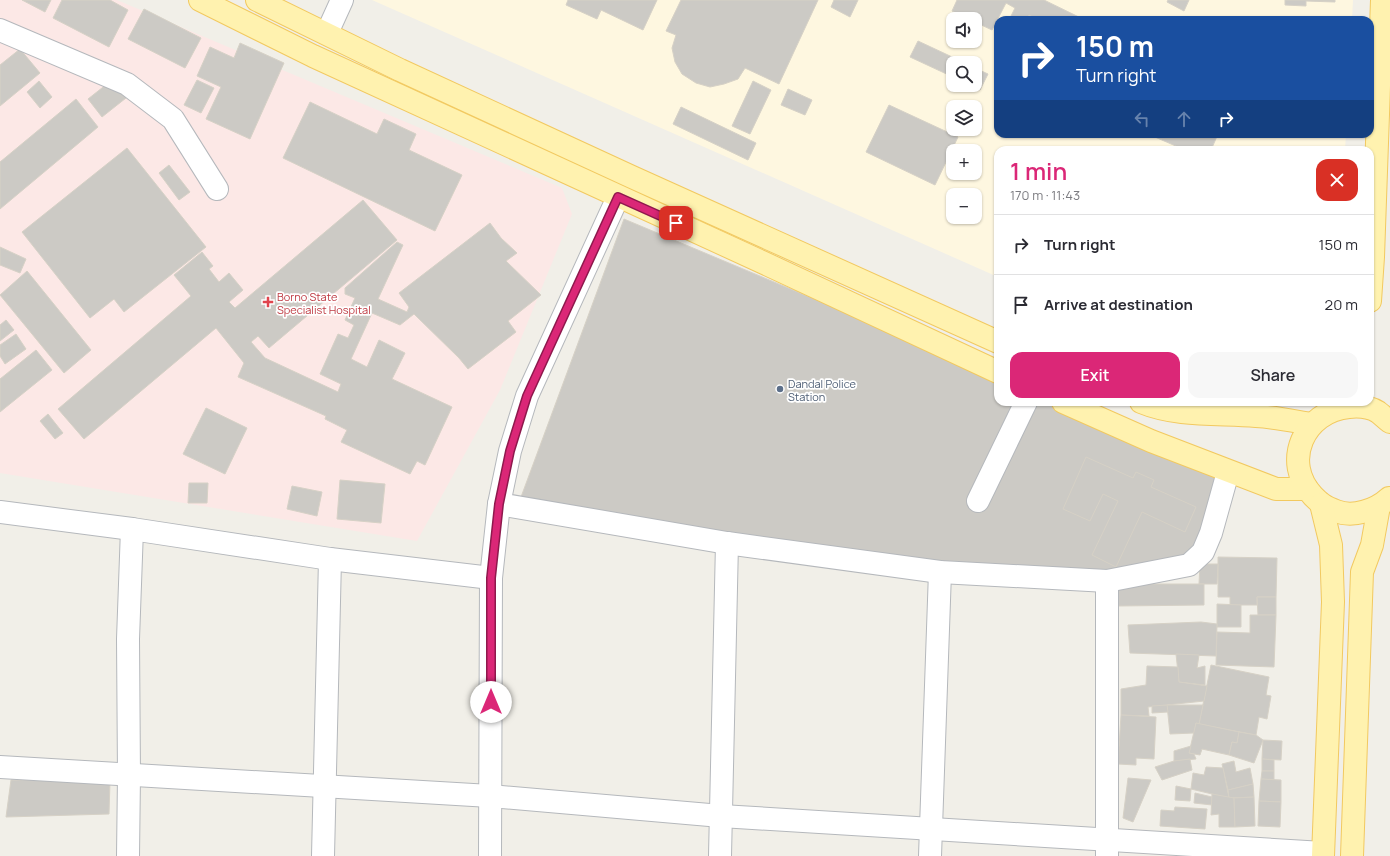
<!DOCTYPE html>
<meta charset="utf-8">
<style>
body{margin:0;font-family:Manrope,sans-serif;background:#f7f7f7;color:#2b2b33;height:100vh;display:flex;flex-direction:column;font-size:15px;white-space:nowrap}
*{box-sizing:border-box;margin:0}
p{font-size:13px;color:#7c7c81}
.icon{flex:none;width:22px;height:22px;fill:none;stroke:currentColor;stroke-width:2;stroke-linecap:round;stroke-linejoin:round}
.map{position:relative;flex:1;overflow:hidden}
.sheet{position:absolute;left:994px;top:146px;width:380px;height:260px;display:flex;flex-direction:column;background:#fff;border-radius:12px;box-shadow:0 1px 3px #0004}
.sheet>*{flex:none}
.hud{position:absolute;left:994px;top:16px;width:380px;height:122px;border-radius:12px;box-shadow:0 1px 3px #0004;background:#1a4fa0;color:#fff;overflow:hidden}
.tools{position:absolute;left:946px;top:12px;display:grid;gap:8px}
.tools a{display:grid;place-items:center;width:36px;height:36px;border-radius:8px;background:#fff;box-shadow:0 1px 3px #0004;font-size:20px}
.pin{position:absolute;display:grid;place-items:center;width:34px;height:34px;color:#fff;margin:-17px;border-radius:8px;box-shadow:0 2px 6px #0006}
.me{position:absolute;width:44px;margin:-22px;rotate:0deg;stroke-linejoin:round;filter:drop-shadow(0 0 3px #0008)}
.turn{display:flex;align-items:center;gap:14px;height:84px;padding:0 16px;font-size:18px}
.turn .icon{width:52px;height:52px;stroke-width:2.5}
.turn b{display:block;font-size:28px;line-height:34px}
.lanes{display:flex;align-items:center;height:38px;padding:0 16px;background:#0003;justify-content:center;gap:20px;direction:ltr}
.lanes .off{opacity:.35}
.round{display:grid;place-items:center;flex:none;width:42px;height:42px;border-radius:12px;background:#f7f7f7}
.head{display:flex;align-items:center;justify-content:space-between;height:68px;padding:0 16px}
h1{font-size:24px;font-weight:600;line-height:30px;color:#db2777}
.cta{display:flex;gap:8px;margin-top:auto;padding:8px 16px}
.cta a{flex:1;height:46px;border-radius:12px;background:#db2777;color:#fff;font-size:16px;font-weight:600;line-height:46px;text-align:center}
.cta a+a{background:#f7f7f7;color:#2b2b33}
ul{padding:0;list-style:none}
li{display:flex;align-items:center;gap:12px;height:60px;padding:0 16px;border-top:1px solid #e1e1e2}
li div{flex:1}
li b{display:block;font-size:15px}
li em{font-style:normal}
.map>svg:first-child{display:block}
.commercial{fill:#fef7e0;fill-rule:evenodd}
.medical{fill:#fce8e6}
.building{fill:#cccac5;stroke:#d6d1c6}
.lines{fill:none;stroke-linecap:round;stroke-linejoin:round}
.minor-casing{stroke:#b5b8bc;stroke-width:24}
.major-casing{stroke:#f2c960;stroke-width:24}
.minor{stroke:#fff;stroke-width:22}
.major{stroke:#fff2af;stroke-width:22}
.route-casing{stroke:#8e194d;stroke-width:10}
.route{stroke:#db2777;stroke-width:7}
.health-dot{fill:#e0444e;stroke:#fff;stroke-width:1.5}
.service-dot{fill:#5c6f8a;stroke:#fff;stroke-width:1.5}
.labels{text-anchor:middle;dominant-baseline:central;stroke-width:3.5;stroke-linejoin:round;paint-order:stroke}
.health-label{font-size:11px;fill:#be3a42;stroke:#fff;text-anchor:start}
.service-label{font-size:11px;fill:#4e5e75;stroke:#fff;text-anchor:start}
</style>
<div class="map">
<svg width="1390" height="856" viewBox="0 0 1390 856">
<rect width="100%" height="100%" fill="#f1efe8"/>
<path class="commercial" d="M372,0H1353L1352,20H998V134H1346L1345,150H998V277ZM953,19H975V41H953ZM953,63H975V85H953ZM953,107H975V129H953ZM953,151H975V173H953ZM953,195H975V217H953Z"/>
<polygon class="medical" points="0,0 117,0 562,188 572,214 500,390 417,541 0,473"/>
<g class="building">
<polygon points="22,0 51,0 45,12"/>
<polygon points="62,0 110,0 128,10 109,47 53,18"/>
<polygon points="568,0 657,0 643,30 601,10 597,19 566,5"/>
<polygon points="681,0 818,0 779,84 745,68 738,79 724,84 710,87 696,83 682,74 675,62 672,48 676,35 666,31"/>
<polygon points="834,0 858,0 850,17 831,7"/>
<polygon points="957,0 1044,0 1085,20 1040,20 1029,15 1027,20 1009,20 1015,8 1006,3 992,30 975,22 975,19 969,19 952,11"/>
<polygon points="1168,0 1189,0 1184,11 1167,2"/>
<polygon points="1285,0 1335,0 1335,2 1306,1 1306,6 1285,5"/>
<polygon points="144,9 201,38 185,68 128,39"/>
<polygon points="918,41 965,63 953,63 953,77 910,57"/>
<polygon points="240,43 284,63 250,139 206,119 221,87 197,76 210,47 234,58"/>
<polygon points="20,49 40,73 0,106 0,65"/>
<polygon points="975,68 988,74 980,90 970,85 975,85"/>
<polygon points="112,80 126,98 102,117 88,99"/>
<polygon points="197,80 214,88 201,113 184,105"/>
<polygon points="39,81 52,97 40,108 27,92"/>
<polygon points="753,81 771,90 750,134 732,126"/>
<polygon points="788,89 812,100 805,115 781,105"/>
<polygon points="76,99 98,127 0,209 0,162"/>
<polygon points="310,102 377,134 384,119 416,134 409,150 462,175 435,231 283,158"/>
<polygon points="889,105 958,137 935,185 866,152"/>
<polygon points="681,107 756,143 748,160 673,124"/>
<polygon points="1148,134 1218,134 1211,150 1185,150"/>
<polygon points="127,148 206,247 124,312 114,299 90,318 22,232"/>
<polygon points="169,165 190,192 179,200 159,173"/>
<polygon points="363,200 397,240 269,348 258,336 251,342 265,358 338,392 341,384 320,374 338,334 348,338 354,325 345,320 355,298 345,294 345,288 397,242 403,245 378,299 407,312 409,307 399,293 490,223 501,238 517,253 506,261 541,295 508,321 516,332 468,369 459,358 414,314 400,325 372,313 351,359 367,367 379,340 405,353 392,379 452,407 425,465 417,461 410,474 341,442 347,430 325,419 326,416 238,377 244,363 216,328 84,439 58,409 191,296 174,275 202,252 213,266 209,269 219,282 229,273 243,290 229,302 235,308"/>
<polygon points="624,219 998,376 998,402 1061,402 1228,472 1203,552 1107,581 937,562 724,532 521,497"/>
<polygon points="0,247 26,259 20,273 0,265"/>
<polygon points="27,271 91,350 64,373 0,295"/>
<polygon points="6,320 14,330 0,341 0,325"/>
<polygon points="16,334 26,349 5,364 0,356 0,345"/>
<polygon points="36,350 52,370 0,412 0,379"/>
<polygon points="206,408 247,428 225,474 183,454"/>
<polygon points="48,414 63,433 55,439 40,421"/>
<polygon points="1086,457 1133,478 1136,472 1154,480 1151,487 1196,507 1185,532 1142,512 1116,567 1092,555 1118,501 1103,494 1090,521 1063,509"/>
<polygon points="340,480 385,484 381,523 337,519"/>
<polygon points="189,483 208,483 207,503 188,503"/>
<polygon points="292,486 322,492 317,516 287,509"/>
<polygon points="1218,557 1277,558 1276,597 1257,597 1257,605 1230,605 1230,597 1218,597"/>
<polygon points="1200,564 1218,564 1217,584 1199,584"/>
<polygon points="1118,584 1204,584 1204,605 1118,606"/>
<polygon points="1257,597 1276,597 1276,615 1258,615"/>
<polygon points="1217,604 1241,605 1241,627 1217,627"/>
<polygon points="1250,615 1276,615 1274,667 1216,665 1217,632 1250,633"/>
<polygon points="1201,622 1217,624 1216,656 1130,653 1128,625"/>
<polygon points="1176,654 1199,655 1197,668 1205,666 1205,685 1179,682"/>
<polygon points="1211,665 1269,677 1266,695 1271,696 1267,719 1259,717 1256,735 1199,724"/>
<polygon points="1147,666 1178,667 1179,682 1207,686 1204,701 1148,707 1149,716 1121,715 1121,689 1146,685"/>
<polygon points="1167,705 1203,705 1199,724 1196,723 1194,733 1170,734"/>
<polygon points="1167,705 1168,712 1152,713 1152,706"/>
<polygon points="1121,715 1156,717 1154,759 1136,758 1136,765 1118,764"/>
<polygon points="1196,723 1239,732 1237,743 1232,742 1229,755 1202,749 1200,755 1189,753"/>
<polygon points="1239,732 1256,735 1263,740 1254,763 1229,755 1232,742 1237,743"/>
<polygon points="1263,740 1282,741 1281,760 1262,759"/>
<polygon points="1191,746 1189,753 1194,754 1196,759 1174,761 1174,751"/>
<polygon points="1190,759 1192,770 1162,780 1155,767 1174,761"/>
<polygon points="1262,759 1274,760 1274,771 1262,771"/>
<polygon points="1234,761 1236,772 1250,768 1253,784 1228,790 1222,764"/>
<polygon points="1206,767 1223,768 1229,798 1191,789 1193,773 1204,775"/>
<polygon points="1262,771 1274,771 1274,780 1261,779"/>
<polygon points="1128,778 1151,780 1133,822 1123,818"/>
<polygon points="1261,779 1281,780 1281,802 1259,801"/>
<polygon points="11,780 110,781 109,814 6,817"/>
<polygon points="1253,784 1254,797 1229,798 1228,790"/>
<polygon points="1176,786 1191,789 1190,801 1175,800"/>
<polygon points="1195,793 1212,797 1212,805 1194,803"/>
<polygon points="1212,794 1234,798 1235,827 1219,827 1219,814 1211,815"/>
<polygon points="1254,797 1255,826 1235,827 1234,798"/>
<polygon points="1259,801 1281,802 1280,827 1258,826"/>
<polygon points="1175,807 1207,809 1205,829 1160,826 1161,810 1174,811"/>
</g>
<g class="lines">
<defs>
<g id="minor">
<polyline points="0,30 127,84 173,119 217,189"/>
<polyline points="327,33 342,0"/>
<polyline points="978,501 1026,402"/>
<polyline points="499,504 727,543 940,572 1107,581 1189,565 1203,552 1211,533 1228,472"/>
<polyline points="0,512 132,529 330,559 491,578"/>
<polyline points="0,767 490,796 721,816 1323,853"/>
<polyline points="128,856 129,775 128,639 132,529"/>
<polyline points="323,856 330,559"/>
<polyline points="490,856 491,578 499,504 510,451 527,396 618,197"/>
<polyline points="720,856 727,543"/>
<polyline points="930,856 940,572"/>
<polyline points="1107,856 1107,581"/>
</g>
<g id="major">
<polyline points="200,0 313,56 762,262 998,372"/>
<polyline points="257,0 400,70 632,177 998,342"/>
<polyline points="1370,301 1373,257 1382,0"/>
<polyline points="1063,402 1151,441 1276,489 1307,489"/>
<path d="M1141,402C1177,417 1218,413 1256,416C1275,417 1293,421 1311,424"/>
<path d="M1389,498C1376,510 1353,518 1336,511C1331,509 1326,507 1322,504C1319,502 1316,499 1313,496C1281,462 1304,411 1349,407C1359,406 1370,407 1378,412C1382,415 1386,419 1390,422"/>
<polyline points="1321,504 1331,545 1333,602 1323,856"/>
<polyline points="1352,856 1362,572 1372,545 1379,506"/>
</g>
</defs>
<use href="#minor" class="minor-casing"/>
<use href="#major" class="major-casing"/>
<use href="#minor" class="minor"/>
<use href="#major" class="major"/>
</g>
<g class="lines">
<defs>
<polyline id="route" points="491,702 491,578 499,504 510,451 527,396 618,197 676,223"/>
</defs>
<use href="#route" class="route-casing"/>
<use href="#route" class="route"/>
</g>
<path class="health-dot" d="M266 296h4v4h4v4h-4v4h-4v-4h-4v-4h4z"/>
<circle class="service-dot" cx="780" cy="389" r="4"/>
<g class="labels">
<g class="health-label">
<text x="277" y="296">Borno State<tspan x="277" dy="13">Specialist Hospital</tspan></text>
</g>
<g class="service-label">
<text x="788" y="383">Dandal Police<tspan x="788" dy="13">Station</tspan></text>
</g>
</g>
</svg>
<div class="tools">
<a><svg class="icon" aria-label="sound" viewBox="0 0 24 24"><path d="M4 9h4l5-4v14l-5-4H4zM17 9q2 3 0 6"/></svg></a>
<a><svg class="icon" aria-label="search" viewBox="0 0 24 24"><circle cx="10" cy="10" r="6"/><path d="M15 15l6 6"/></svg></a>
<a><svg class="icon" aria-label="layers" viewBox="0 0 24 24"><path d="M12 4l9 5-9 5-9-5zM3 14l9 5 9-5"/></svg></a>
<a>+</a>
<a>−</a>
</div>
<div class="pin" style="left:676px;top:223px;background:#d93025"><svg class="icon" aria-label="arrive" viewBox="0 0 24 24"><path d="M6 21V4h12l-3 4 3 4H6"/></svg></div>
<svg class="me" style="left:491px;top:702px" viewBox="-20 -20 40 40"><circle r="19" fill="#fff"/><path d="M0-13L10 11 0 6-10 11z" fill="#db2777"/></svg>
<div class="hud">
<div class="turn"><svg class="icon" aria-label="right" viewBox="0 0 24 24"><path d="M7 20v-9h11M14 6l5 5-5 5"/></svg><div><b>150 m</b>Turn right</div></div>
<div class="lanes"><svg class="icon off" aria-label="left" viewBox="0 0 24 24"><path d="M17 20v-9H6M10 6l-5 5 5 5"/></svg><svg class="icon off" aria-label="ahead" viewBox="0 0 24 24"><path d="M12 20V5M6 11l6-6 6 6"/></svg><svg class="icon" aria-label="right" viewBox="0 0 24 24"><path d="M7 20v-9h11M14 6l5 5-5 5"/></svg></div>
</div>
<section class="sheet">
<div class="head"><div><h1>1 min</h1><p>170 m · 11:43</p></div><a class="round" style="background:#d93025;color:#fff"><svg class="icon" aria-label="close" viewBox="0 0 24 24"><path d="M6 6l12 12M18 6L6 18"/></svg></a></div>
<ul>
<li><svg class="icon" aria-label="right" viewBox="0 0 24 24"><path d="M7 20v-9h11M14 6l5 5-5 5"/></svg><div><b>Turn right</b></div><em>150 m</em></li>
<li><svg class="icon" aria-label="arrive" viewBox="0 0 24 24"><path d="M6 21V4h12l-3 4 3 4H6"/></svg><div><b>Arrive at destination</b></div><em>20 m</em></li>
</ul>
<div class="cta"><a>Exit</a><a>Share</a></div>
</section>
</div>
